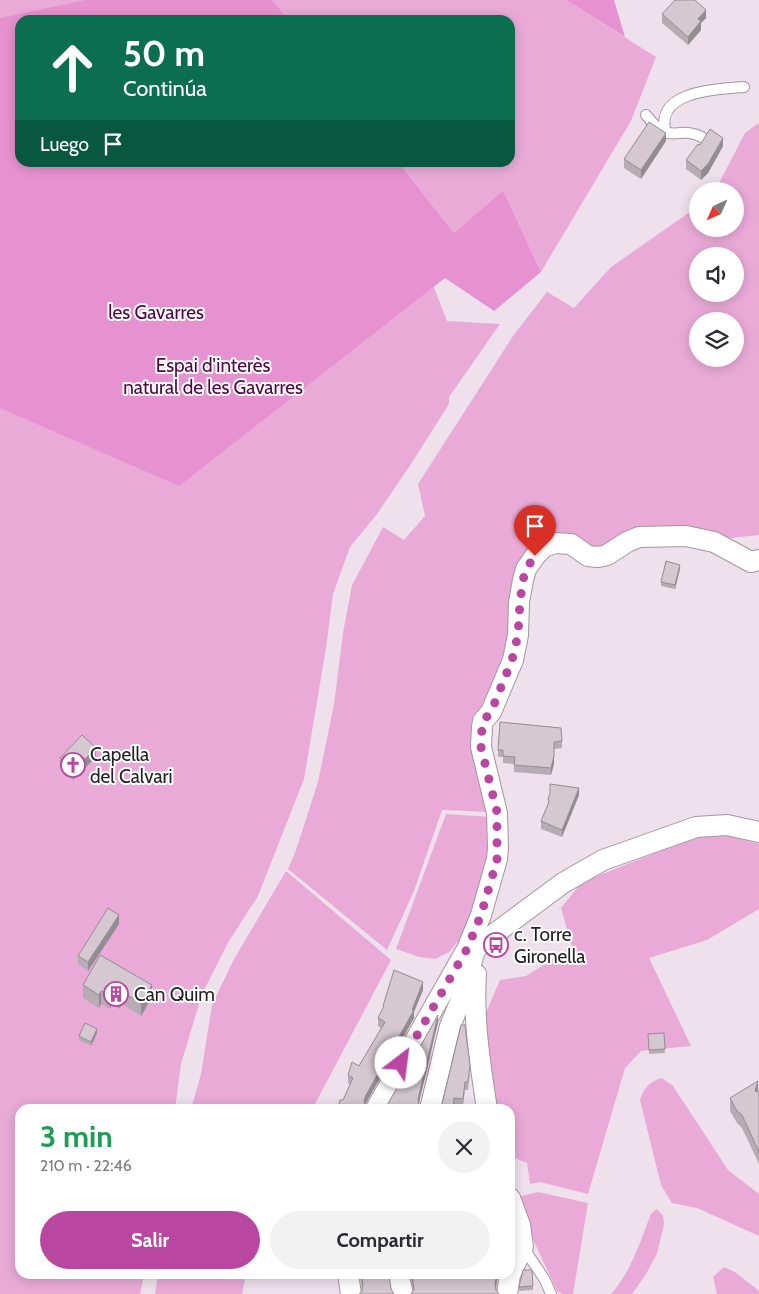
<!DOCTYPE html>
<html lang="es">
<meta charset="utf-8">
<style>
body{margin:0;font-family:Cabin,sans-serif;background:#f2f2f3;color:#2b2b33;height:100vh;display:flex;flex-direction:column;font-size:19px;white-space:nowrap}
*{box-sizing:border-box;margin:0}
p{font-size:16px;color:#7c7c81}
.icon{flex:none;width:28px;height:28px;fill:none;stroke:currentColor;stroke-width:2;stroke-linecap:round;stroke-linejoin:round}
.map{position:relative;flex:1;overflow:hidden}
.side{position:absolute;left:15px;top:1104px;width:500px;height:175px;display:flex;flex-direction:column;background:#fff;border-radius:15px;box-shadow:0 2px 12px #0003}
.side>*{flex:none}
.banner{position:absolute;left:15px;top:15px;width:500px;height:152px;border-radius:15px;box-shadow:0 2px 12px #0003;background:#0b6e4f;color:#fff;overflow:hidden}
.needle{width:32px;rotate:225deg}
.controls{position:absolute;left:689px;top:182px;display:grid;gap:10px}
.controls a{display:grid;place-items:center;width:55px;height:55px;border-radius:50%;background:#fff;box-shadow:0 2px 12px #0003;font-size:25px}
.pin{position:absolute;display:grid;place-items:center;width:42px;height:42px;color:#fff;margin:-51px -21px;border-radius:50% 50% 50% 0;rotate:-45deg;box-shadow:0 0 5px #0007}
.pin .icon{rotate:45deg}
.me{position:absolute;width:55px;margin:-28px;rotate:30deg;stroke-linejoin:round;filter:drop-shadow(0 0 4px #0008)}
.turn{display:flex;align-items:center;gap:18px;height:105px;padding:0 25px;font-size:22px}
.turn .icon{width:65px;height:65px;stroke-width:2.5}
.turn b{display:block;font-size:35px;line-height:42px}
.then{display:flex;align-items:center;height:48px;padding:0 25px;background:#0003;gap:10px;font-size:19px}
.round{display:grid;place-items:center;flex:none;width:52px;height:52px;border-radius:26px;background:#f2f2f3}
.headline{display:flex;align-items:center;justify-content:space-between;height:85px;padding:0 25px}
h1{font-size:30px;font-weight:700;line-height:38px;color:#1e9e55}
.button{display:flex;gap:10px;margin-top:auto;padding:10px 25px}
.button a{flex:1;height:58px;border-radius:30px;background:#b946a0;color:#fff;font-size:20px;font-weight:700;line-height:58px;text-align:center}
.button a+a{background:#f2f2f3;color:#2b2b33}
.map>svg:first-child{display:block}
.green{fill:#eaaad8;fill-rule:evenodd}
.forest{fill:#e792d0}
.lines{fill:none;stroke-linecap:round;stroke-linejoin:round}
.service-casing{stroke:#a2959e;stroke-width:12}
.minor-casing{stroke:#a2959e;stroke-width:22}
.service{stroke:#fff;stroke-width:10}
.minor{stroke:#fff;stroke-width:20}
.wall{fill:#b7acb4}
.shaded-wall{fill:#958c92}
.building{fill:#d5c8d1;stroke:#958c92}
.route{stroke:#b946a0;stroke-width:9;stroke-dasharray:0 16.2}
.labels{text-anchor:middle;dominant-baseline:central;stroke-width:4;stroke-linejoin:round;paint-order:stroke}
.park-label{font-size:19px;fill:#520444;stroke:#fff}
.poi-label{font-size:19px;fill:#252024;stroke:#fff;text-anchor:start}
</style>
<div class="map">
<svg width="759" height="1294" viewBox="0 0 759 1294">
<rect width="100%" height="100%" fill="#efe1eb"/>
<g class="green">
<path d="M0,0H566L656,57L631,121L541,272L503,190L454,233L403,168L423,259L447,321L500,324L449,397V404L411,464L377,514L350,547L333,594L326,648L304,779L258,896L229,941L202,994L181,1064L175,1109H20V1274H144L140,1294H0ZM20,20H510V162H20Z"/>
<path d="M759,123V535L731,538L702,532L603,551L543,541L513,645L490,706L489,812L442,810L414,891L387,950L288,869L296,850L318,782L334,704L343,633L352,585L383,527L404,540L425,516L418,484L513,336L547,292L574,308L611,267L697,207L698,229H735V191H715L745,133ZM698,256H735V294H698ZM698,321H735V359H698Z"/>
<polygon points="446,814 491,817 493,839 473,912 460,939 449,952 435,959 419,957 396,949"/>
<polygon points="724,835 759,844 759,909 707,940 649,958 691,1046 641,1051 625,1068 588,1194 540,1182 530,1184 527,1163 510,1156 510,1109 498,1109 488,1063 485,1015 500,980 526,976 572,947 561,908 582,882 693,838"/>
<polygon points="286,871 391,960 314,1106 310,1109 191,1109 201,1074 212,1005 233,961"/>
<path d="M662,1078L673,1086L728,1170L759,1194V1236L697,1208L672,1203L661,1185L640,1100C644,1089 649,1081 662,1078Z"/>
<polygon points="538,1192 588,1203 573,1294 563,1294 557,1291 531,1235 518,1197"/>
<path d="M657,1209L663,1216L664,1224L657,1254L646,1274L632,1294H611C631,1272 640,1242 651,1214Z"/>
<polygon points="724,1267 735,1272 759,1291 759,1294 717,1294 713,1277"/>
<polygon points="158,1274 246,1274 242,1294 155,1294"/>
</g>
<g class="forest">
<polygon points="86,0 272,0 288,20 20,20 20,162 399,163 454,233 503,190 541,272 494,311 445,278 179,486 0,408 0,18"/>
<polygon points="566,0 614,0 625,37"/>
</g>
<g class="lines">
<defs>
<g id="service">
<path d="M646,115C672,148 675,124 702,137"/>
<path d="M666,133C653,91 717,89 744,87"/>
<polyline points="523,1247 545,1280 551,1294"/>
</g>
<g id="minor">
<path d="M476,974C473,1019 480,1064 487,1109"/>
<polyline points="376,1109 467,949 481,915 497,859 498,848 497,813 481,747 482,727 483,721 491,712 513,660 518,635 519,602 523,580 526,569 535,556 544,547 555,543 571,544 588,556 598,557 607,555 627,542 639,537 686,536 714,542 751,562 759,560"/>
<polyline points="430,1109 450,1026 460,1002 475,950 482,943 563,883 603,860 696,827 727,825 759,832"/>
<polyline points="348,1274 351,1294"/>
<polyline points="398,1274 403,1294"/>
<polyline points="507,1294 510,1275 523,1247 520,1225 510,1198"/>
</g>
</defs>
<use href="#service" class="service-casing"/>
<use href="#minor" class="minor-casing"/>
<use href="#service" class="service"/>
<use href="#minor" class="minor"/>
</g>
<g class="wall">
<polygon points="662,14 706,18 701,23 701,30 688,45 662,23"/>
<polygon points="666,141 641,179 624,168 624,159"/>
<polygon points="700,145 723,146 708,173 701,180 686,169 686,160"/>
<polygon points="680,569 675,589 661,586 661,582"/>
<polygon points="562,741 562,748 554,749 554,764 551,775 514,772 514,764 503,763 503,757 498,757 498,750"/>
<polygon points="96,757 73,780 60,767 60,758"/>
<polygon points="579,795 562,837 541,829 541,821 548,805 548,798"/>
<polygon points="119,924 88,971 78,964 78,956"/>
<polygon points="83,985 152,997 141,1016 122,1004 119,1009 112,1004 110,1009 101,1004 99,1008 83,998"/>
<polygon points="423,990 414,1012 414,1018 366,1103 366,1107 343,1100 350,1085 348,1083 348,1075 359,1066 381,1028 378,1026 378,1018 383,1009 383,1006"/>
<polygon points="97,1033 91,1046 79,1040 79,1036"/>
<polygon points="664,1033 665,1053 649,1054 648,1034"/>
<polygon points="470,1073 468,1090 465,1090 463,1107 454,1106 454,1109 439,1109"/>
<polygon points="758,1092 759,1092 759,1164 742,1128 737,1123 730,1111 730,1098"/>
<polygon points="360,1274 389,1274 362,1291"/>
<polygon points="410,1274 498,1274 496,1290 413,1291"/>
<polygon points="533,1286 533,1290 519,1291 519,1287"/>
</g>
<g class="shaded-wall">
<polygon points="706,10 706,18 701,23 701,30 688,45 688,37 698,19"/>
<polygon points="666,133 666,141 641,179 641,170"/>
<polygon points="723,138 723,146 708,173 701,180 701,171"/>
<polygon points="680,565 680,569 675,589 675,585"/>
<polygon points="554,742 554,764 551,775 551,768"/>
<polygon points="96,748 96,757 73,780 73,771"/>
<polygon points="579,788 579,795 562,837 562,830"/>
<polygon points="119,915 119,924 88,971 88,962"/>
<polygon points="423,982 423,990 414,1012 414,1018 366,1103 364,1109 364,1101 366,1095 412,1010"/>
<polygon points="152,985 152,997 141,1016 141,1003"/>
<polygon points="101,991 101,1004 99,1008 99,995"/>
<polygon points="112,992 112,1004 110,1009 110,996"/>
<polygon points="122,992 122,1004 119,1009 119,996"/>
<polygon points="438,1015 438,1023 418,1107 418,1099"/>
<polygon points="97,1029 97,1033 91,1046 91,1042"/>
<polygon points="758,1081 758,1093 755,1091"/>
<polygon points="497,1274 498,1274 495,1292 495,1284"/>
</g>
<g class="building">
<polygon points="675,0 695,0 706,10 698,19 701,21 688,37 662,14"/>
<polygon points="649,122 666,133 641,170 624,159"/>
<polygon points="710,129 723,138 708,164 701,171 686,160 698,144 700,145"/>
<polygon points="666,561 680,565 675,585 661,582"/>
<polygon points="500,722 561,728 562,741 554,742 554,756 551,768 514,765 515,757 503,756 503,750 498,750"/>
<polygon points="82,735 96,748 73,771 60,758"/>
<polygon points="550,784 579,788 562,830 541,821 549,802 548,798 550,794"/>
<polygon points="108,908 119,915 88,962 78,956"/>
<polygon points="100,955 152,985 141,1003 122,992 119,996 112,992 110,996 101,991 99,995 83,985"/>
<polygon points="394,970 423,982 412,1010 414,1010 366,1095 364,1101 366,1107 368,1109 338,1109 340,1100 343,1100 353,1078 348,1075 352,1062 359,1066 385,1022 378,1018 384,1006 383,1006"/>
<polygon points="438,1015 418,1099 419,1105 421,1109 385,1109"/>
<polygon points="85,1023 97,1029 91,1042 79,1036"/>
<polygon points="461,1025 465,1025 470,1065 468,1082 465,1082 463,1099 454,1098 453,1109 439,1109 442,1104"/>
<polygon points="664,1033 665,1049 649,1050 648,1034"/>
<polygon points="758,1081 755,1091 759,1092 759,1152 742,1115 737,1111 730,1098"/>
<polygon points="523,1270 532,1270 533,1286 519,1287"/>
<polygon points="361,1274 389,1274 391,1289 394,1294 359,1294 362,1291 363,1284"/>
<polygon points="412,1274 497,1274 495,1284 496,1290 499,1294 411,1294 414,1289"/>
</g>
<g class="lines">
<polyline class="route" points="401,1063 467,949 481,915 497,860 497,812 481,747 482,727 483,721 491,712 512,660 518,635 520,602 523,580 526,569 535,556"/>
</g>
<defs>
<symbol id="church-ring" viewBox="-11 -11 22 22"><circle r="9.5" fill="#fff" stroke="#b946a0" stroke-width="1.5"/><path d="M-1.2-6h2.4v3.5h3.3v2.4h-3.3V6h-2.4V-.1h-3.3v-2.4h3.3Z" fill="#b946a0"/></symbol>
<symbol id="bus-ring" viewBox="-11 -11 22 22"><circle r="9.5" fill="#fff" stroke="#b946a0" stroke-width="1.5"/><path d="M-5-6H5V4H4V6H2V4H-2V6H-4V4H-5ZM-3.5-4V0h7V-4ZM-3.5 1.2v1.5H-2V1.2ZM2 1.2v1.5H3.5V1.2Z" fill="#b946a0"/></symbol>
<symbol id="building-ring" viewBox="-11 -11 22 22"><circle r="9.5" fill="#fff" stroke="#b946a0" stroke-width="1.5"/><path d="M-4-6H4V6H1V3H-1V6H-4ZM-2.5-4.3h1.7v1.8h-1.7ZM.8-4.3h1.7v1.8H.8ZM-2.5-1h1.7V.8h-1.7ZM.8-1h1.7V.8H.8Z" fill="#b946a0"/></symbol>
</defs>
<g fill-rule="evenodd">
<use href="#church-ring" x="59" y="751" width="28" height="28"/>
<use href="#bus-ring" x="482" y="931" width="28" height="28"/>
<use href="#building-ring" x="102" y="980" width="28" height="28"/>
</g>
<g class="labels">
<g class="park-label">
<text x="156" y="312">les Gavarres</text>
<text x="213" y="365">Espai d'interès<tspan x="213" dy="22">natural de les Gavarres</tspan></text>
</g>
<g class="poi-label">
<text x="90" y="754">Capella<tspan x="90" dy="22">del Calvari</tspan></text>
<text x="514" y="934">c. Torre<tspan x="514" dy="22">Gironella</tspan></text>
<text x="134" y="994">Can Quim</text>
</g>
</g>
</svg>
<div class="controls">
<a><svg class="needle" viewBox="-14 -14 28 28"><path d="M0-13l5 13h-10z" fill="#e53935"/><path d="M0 13l5-13h-10z" fill="#7c7c81"/></svg></a>
<a><svg class="icon" aria-label="sound" viewBox="0 0 24 24"><path d="M4 9h4l5-4v14l-5-4H4zM17 9q2 3 0 6"/></svg></a>
<a><svg class="icon" aria-label="layers" viewBox="0 0 24 24"><path d="M12 4l9 5-9 5-9-5zM3 14l9 5 9-5"/></svg></a>
</div>
<div class="pin" style="left:535px;top:556px;background:#d93025"><svg class="icon" aria-label="arrive" viewBox="0 0 24 24"><path d="M6 21V4h12l-3 4 3 4H6"/></svg></div>
<svg class="me" style="left:401px;top:1063px" viewBox="-20 -20 40 40"><circle r="19" fill="#fff"/><path d="M0-13L10 11 0 6-10 11z" fill="#b946a0"/></svg>
<div class="banner">
<div class="turn"><svg class="icon" aria-label="ahead" viewBox="0 0 24 24"><path d="M12 20V5M6 11l6-6 6 6"/></svg><div><b>50 m</b>Continúa</div></div>
<div class="then">Luego<svg class="icon" aria-label="arrive" viewBox="0 0 24 24"><path d="M6 21V4h12l-3 4 3 4H6"/></svg></div>
</div>
<section class="side">
<div class="headline"><div><h1>3 min</h1><p>210 m · 22:46</p></div><a class="round"><svg class="icon" aria-label="close" viewBox="0 0 24 24"><path d="M6 6l12 12M18 6L6 18"/></svg></a></div>
<div class="button"><a>Salir</a><a>Compartir</a></div>
</section>
</div>
